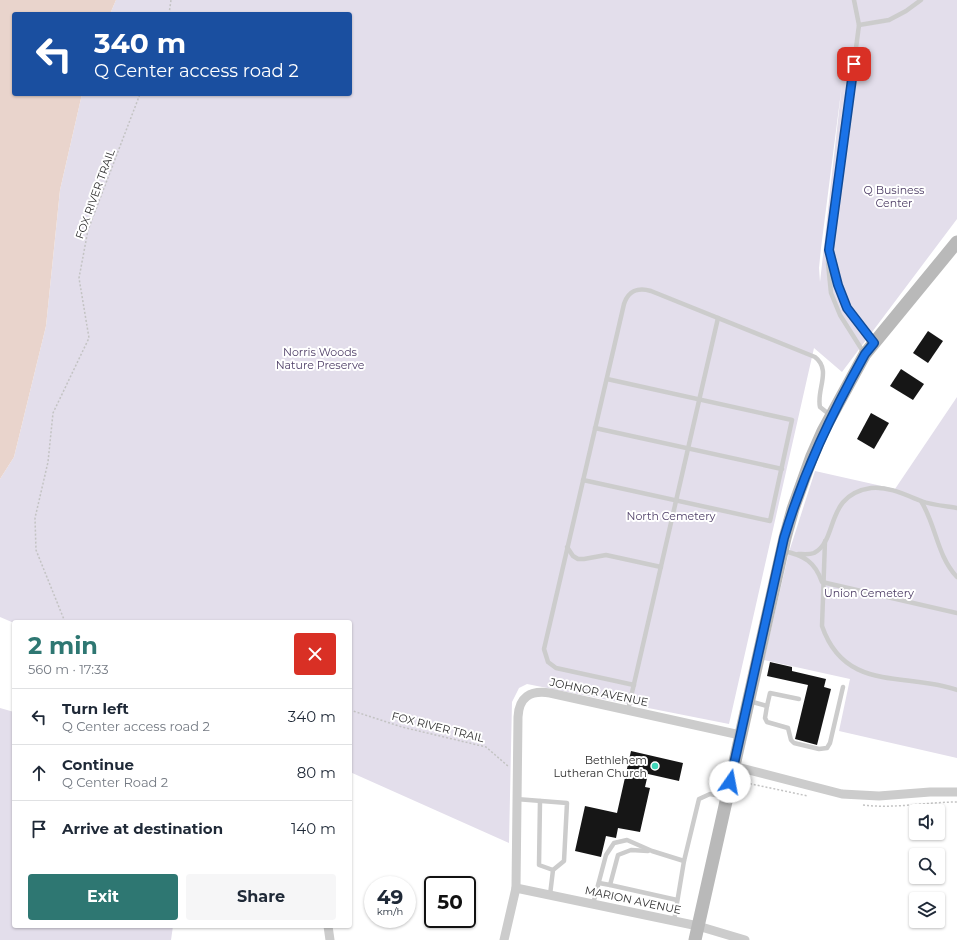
<!DOCTYPE html>
<meta charset="utf-8">
<style>
body{margin:0;font-family:Montserrat,sans-serif;background:#f6f6f7;color:#1f2937;height:100vh;display:flex;flex-direction:column;font-size:15px;white-space:nowrap}
*{box-sizing:border-box;margin:0}
p{font-size:13px;color:#747a83}
.icon{flex:none;width:22px;height:22px;fill:none;stroke:currentColor;stroke-width:2;stroke-linecap:round;stroke-linejoin:round}
.map{position:relative;flex:1;overflow:hidden}
.drawer{position:absolute;left:12px;top:620px;width:340px;height:308px;display:flex;flex-direction:column;background:#fff;border-radius:4px;box-shadow:0 1px 3px #0004}
.drawer>*{flex:none}
.hud{position:absolute;left:12px;top:12px;width:340px;height:84px;border-radius:4px;box-shadow:0 1px 3px #0004;background:#1a4fa0;color:#fff;overflow:hidden}
.buttons{position:absolute;left:909px;top:804px;display:grid;gap:8px}
.buttons a{display:grid;place-items:center;width:36px;height:36px;border-radius:4px;background:#fff;box-shadow:0 1px 3px #0004;font-size:20px}
.speed{position:absolute;left:364px;top:876px;display:flex;gap:8px;font-size:20px;font-weight:700;text-align:center}
.speed>*{display:grid;place-content:center;width:52px;height:52px;border-radius:50%;background:#fff;box-shadow:0 1px 3px #0004;line-height:1}
.speed small{font-size:10px;font-weight:400}
.speed .limit{border:2px solid #111;border-radius:6px;background:#fff;color:#111}
.pin{position:absolute;display:grid;place-items:center;width:34px;height:34px;color:#fff;margin:-17px;border-radius:8px;box-shadow:0 2px 6px #0006}
.me{position:absolute;width:44px;margin:-22px;rotate:12deg;stroke-linejoin:round;filter:drop-shadow(0 0 3px #0008)}
.turn{display:flex;align-items:center;gap:14px;height:84px;padding:0 16px;font-size:18px}
.turn .icon{width:52px;height:52px;stroke-width:2.5}
.turn b{display:block;font-size:28px;line-height:34px}
.round{display:grid;place-items:center;flex:none;width:42px;height:42px;border-radius:4px;background:#f6f6f7}
.head{display:flex;align-items:center;justify-content:space-between;height:68px;padding:0 16px}
h1{font-size:24px;font-weight:700;line-height:30px;color:#2e7772}
.action{display:flex;gap:8px;margin-top:auto;padding:8px 16px}
.action a{flex:1;height:46px;border-radius:4px;background:#2e7772;color:#fff;font-size:16px;font-weight:700;line-height:46px;text-align:center}
.action a+a{background:#f6f6f7;color:#1f2937}
ul{padding:0;list-style:none}
li{display:flex;align-items:center;gap:12px;height:56px;padding:0 16px;border-top:1px solid #e0e1e3}
li div{flex:1}
li b{display:block;font-size:15px}
li em{font-style:normal}
.map>svg:first-child{display:block}
.green{fill:#e3deeb;fill-rule:evenodd}
.water{fill:#e9d4cc}
.building{fill:#161616}
.lines{fill:none;stroke-linecap:round;stroke-linejoin:round}
.path{stroke:#c3c3c3;stroke-width:1.5;stroke-dasharray:2 2;stroke-linecap:butt}
.lane{stroke:#ccc;stroke-width:4.5}
.street{stroke:#ccc;stroke-width:9}
.secondary{stroke:#b9b9b9;stroke-width:13}
.route-casing{stroke:#114b97;stroke-width:10}
.route{stroke:#1a73e8;stroke-width:7}
.poi-dot{fill:#40d7b9;stroke:#fff;stroke-width:1.5}
.labels{text-anchor:middle;dominant-baseline:central;stroke-width:4;stroke-linejoin:round;paint-order:stroke}
.park-label{font-size:11px;fill:#504068;stroke:#fff}
.street-label{font-size:11px;fill:#2f2f2f;stroke:#fff}
.poi-label{font-size:11px;fill:#2f2f2f;stroke:#fff;text-anchor:end}
</style>
<div class="map">
<svg width="957" height="940" viewBox="0 0 957 940">
<rect width="100%" height="100%" fill="#fff"/>
<g class="green">
<path d="M116,0H957V219L842,372L814,348L729,724L527,684L519,688L512,702L509,843L350,772V622L14,623L0,617V479L14,457L46,326L60,190L82,94H350V14H110ZM842,84L820,282L819,268L821,248Z"/>
<polygon points="957,397 957,758 839,731 850,679 764,660 789,552 815,471 895,489"/>
<polygon points="0,708 14,712 14,926 173,926 171,940 0,940"/>
</g>
<polygon class="water" points="0,0 116,0 110,14 14,14 14,94 82,94 60,190 46,326 14,457 0,479"/>
<g class="building">
<polygon points="928,331 943,341 928,363 913,353"/>
<polygon points="901,369 924,384 913,400 890,386"/>
<polygon points="871,413 889,423 874,449 857,439"/>
<polygon points="770,662 792,667 792,671 826,679 824,687 831,689 817,745 795,739 808,685 767,676"/>
<polygon points="631,751 683,763 679,781 648,774 645,787 650,788 640,832 618,828 616,838 606,836 601,857 575,851 585,806 617,813"/>
</g>
<g class="lines">
<g class="path">
<polyline points="169,14 171,0"/>
<polyline points="65,622 36,550 35,518 48,462 53,413 89,338 79,278 88,230 140,94"/>
<polyline points="350,710 402,727 486,747 509,767"/>
<polyline points="742,782 808,796"/>
<path d="M863,805C894,809 926,802 957,802"/>
</g>
<g class="lane">
<polyline points="854,0 859,25 828,263 831,293 840,315 864,353"/>
<polyline points="859,25 889,20 906,11 921,0"/>
<polyline points="830,253 838,285 847,308 873,342"/>
<polyline points="595,428 782,469"/>
<polyline points="583,480 770,521 792,420 607,379"/>
<path d="M921,501C936,525 937,556 957,577"/>
<path d="M825,541L822,626C845,693 906,672 957,690"/>
<polyline points="567,547 573,556 578,559 584,559 606,555 661,567"/>
<path d="M783,551C804,555 815,562 822,582L957,613"/>
<path d="M798,554C803,554 809,555 814,553C839,540 824,495 871,488C888,486 906,495 921,501C932,505 945,506 957,508"/>
<path d="M634,685L556,668L548,662L544,649L624,304C628,291 638,287 651,291L815,357C832,370 816,390 820,407L830,415"/>
<polyline points="749,701 767,706 765,718 767,722 788,728 791,740 794,743 819,749 827,748 830,743 843,687"/>
<polyline points="767,706 770,693 799,699"/>
<polyline points="628,710 718,318"/>
<polyline points="516,799 567,803 564,861 553,870 550,895"/>
<polyline points="540,801 539,865 553,870"/>
<polyline points="599,883 610,885 618,855 631,850 648,851"/>
<polyline points="610,885 677,900"/>
<polyline points="593,904 606,855 614,843 627,840 652,851 684,861"/>
<polyline points="674,921 684,861 699,799 710,794 726,797"/>
</g>
<g class="street">
<polyline points="733,766 842,794 879,796 930,792 957,792"/>
<polyline points="516,888 698,926 745,940"/>
<polyline points="328,926 330,940"/>
<path d="M504,940L516,888L518,717C519,697 530,690 550,693L740,735"/>
</g>
<polyline class="secondary" points="695,940 785,538 793,509 812,456 823,431 865,354 957,242"/>
</g>
<g class="lines">
<defs>
<path id="route" d="M730,782L784,538C804,471 831,415 865,354L874,343L847,308L838,285L829,250L854,64"/>
</defs>
<use href="#route" class="route-casing"/>
<use href="#route" class="route"/>
</g>
<circle class="poi-dot" cx="655" cy="766" r="4"/>
<g class="labels">
<g class="park-label">
<text x="894" y="190">Q Business<tspan x="894" dy="13">Center</tspan></text>
<text x="320" y="352">Norris Woods<tspan x="320" dy="13">Nature Preserve</tspan></text>
<text x="671" y="516">North Cemetery</text>
<text x="869" y="593">Union Cemetery</text>
</g>
<g class="street-label">
<text transform="translate(95 194) rotate(-70)">FOX RIVER TRAIL</text>
<text transform="translate(599 692) rotate(12)">JOHNOR AVENUE</text>
<text transform="translate(438 727) rotate(14)">FOX RIVER TRAIL</text>
<text transform="translate(633 900) rotate(12)">MARION AVENUE</text>
</g>
<g class="poi-label">
<text x="647" y="760">Bethlehem<tspan x="647" dy="13">Lutheran Church</tspan></text>
</g>
</g>
</svg>
<div class="buttons">
<a><svg class="icon" aria-label="sound" viewBox="0 0 24 24"><path d="M4 9h4l5-4v14l-5-4H4zM17 9q2 3 0 6"/></svg></a>
<a><svg class="icon" aria-label="search" viewBox="0 0 24 24"><circle cx="10" cy="10" r="6"/><path d="M15 15l6 6"/></svg></a>
<a><svg class="icon" aria-label="layers" viewBox="0 0 24 24"><path d="M12 4l9 5-9 5-9-5zM3 14l9 5 9-5"/></svg></a>
</div>
<div class="speed"><div>49<small>km/h</small></div><div class="limit">50</div></div>
<div class="pin" style="left:854px;top:64px;background:#d93025"><svg class="icon" aria-label="arrive" viewBox="0 0 24 24"><path d="M6 21V4h12l-3 4 3 4H6"/></svg></div>
<svg class="me" style="left:730px;top:782px" viewBox="-20 -20 40 40"><circle r="19" fill="#fff"/><path d="M0-13L10 11 0 6-10 11z" fill="#1a73e8"/></svg>
<div class="hud">
<div class="turn"><svg class="icon" aria-label="left" viewBox="0 0 24 24"><path d="M17 20v-9H6M10 6l-5 5 5 5"/></svg><div><b>340 m</b>Q Center access road 2</div></div>
</div>
<section class="drawer">
<div class="head"><div><h1>2 min</h1><p>560 m · 17:33</p></div><a class="round" style="background:#d93025;color:#fff"><svg class="icon" aria-label="close" viewBox="0 0 24 24"><path d="M6 6l12 12M18 6L6 18"/></svg></a></div>
<ul>
<li><svg class="icon" aria-label="left" viewBox="0 0 24 24"><path d="M17 20v-9H6M10 6l-5 5 5 5"/></svg><div><b>Turn left</b><p>Q Center access road 2</p></div><em>340 m</em></li>
<li><svg class="icon" aria-label="ahead" viewBox="0 0 24 24"><path d="M12 20V5M6 11l6-6 6 6"/></svg><div><b>Continue</b><p>Q Center Road 2</p></div><em>80 m</em></li>
<li><svg class="icon" aria-label="arrive" viewBox="0 0 24 24"><path d="M6 21V4h12l-3 4 3 4H6"/></svg><div><b>Arrive at destination</b></div><em>140 m</em></li>
</ul>
<div class="action"><a>Exit</a><a>Share</a></div>
</section>
</div>
